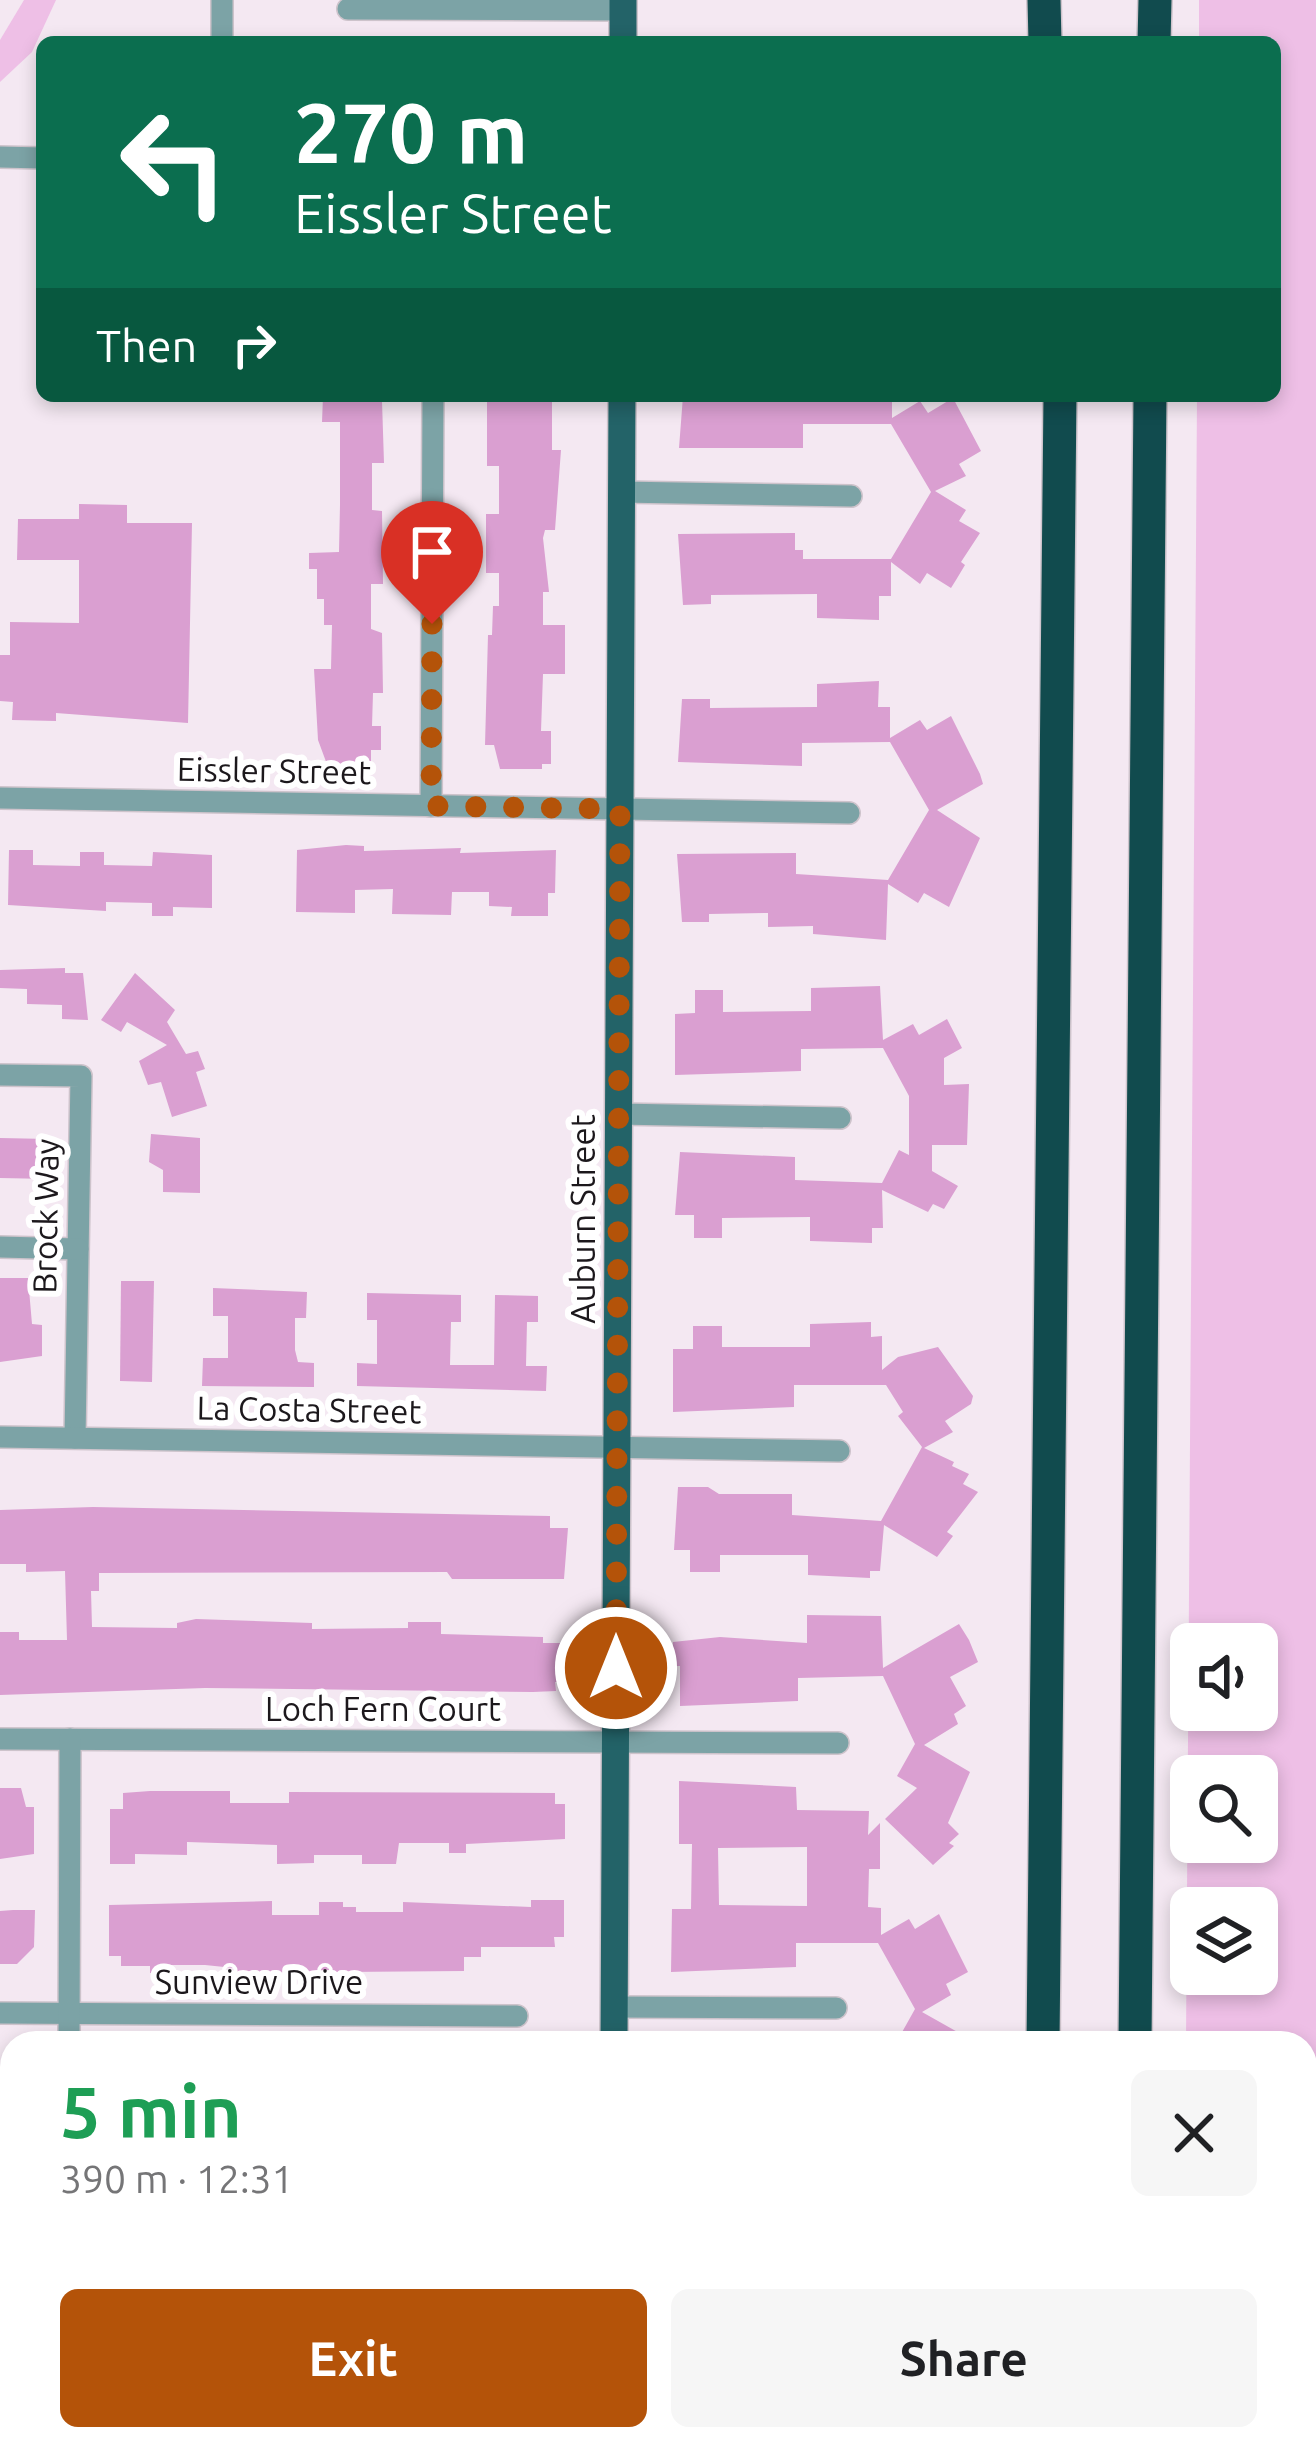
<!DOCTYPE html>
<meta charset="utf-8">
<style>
body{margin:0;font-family:Ubuntu,sans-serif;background:#f6f6f6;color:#202124;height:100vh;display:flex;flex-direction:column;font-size:45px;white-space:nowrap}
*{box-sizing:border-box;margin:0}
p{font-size:39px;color:#757577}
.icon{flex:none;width:66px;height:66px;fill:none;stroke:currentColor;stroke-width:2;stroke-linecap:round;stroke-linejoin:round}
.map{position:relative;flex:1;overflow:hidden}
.sheet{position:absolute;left:0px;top:2031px;width:1317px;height:420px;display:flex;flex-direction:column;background:#fff;border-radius:36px 36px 0 0;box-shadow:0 6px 18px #0003}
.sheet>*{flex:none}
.banner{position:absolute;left:36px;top:36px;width:1245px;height:366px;border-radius:18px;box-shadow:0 6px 18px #0003;background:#0b6e4f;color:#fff;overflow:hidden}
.tools{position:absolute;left:1170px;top:1623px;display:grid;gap:24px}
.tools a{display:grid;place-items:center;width:108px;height:108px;border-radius:18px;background:#fff;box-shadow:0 6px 18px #0003;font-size:60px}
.pin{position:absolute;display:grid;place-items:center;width:102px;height:102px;color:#fff;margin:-123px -51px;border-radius:50% 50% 50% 0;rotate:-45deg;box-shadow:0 0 12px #0007}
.pin .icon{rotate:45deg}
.me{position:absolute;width:132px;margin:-66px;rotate:0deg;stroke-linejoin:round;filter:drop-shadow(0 0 9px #0008)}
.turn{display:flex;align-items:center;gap:42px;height:252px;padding:0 60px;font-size:54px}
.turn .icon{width:156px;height:156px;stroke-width:2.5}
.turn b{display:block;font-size:84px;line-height:102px}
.then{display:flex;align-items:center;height:114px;padding:0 60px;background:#0003;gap:24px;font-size:45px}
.round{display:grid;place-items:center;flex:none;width:126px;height:126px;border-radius:18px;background:#f6f6f6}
.head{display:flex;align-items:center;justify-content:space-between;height:204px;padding:0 60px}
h1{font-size:72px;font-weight:600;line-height:90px;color:#1e9e55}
.primary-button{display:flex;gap:24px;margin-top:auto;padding:24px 60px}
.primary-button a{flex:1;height:138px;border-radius:18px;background:#b45309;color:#fff;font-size:48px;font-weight:600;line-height:138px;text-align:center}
.primary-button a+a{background:#f6f6f6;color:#202124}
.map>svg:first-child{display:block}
.green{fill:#eebfe6;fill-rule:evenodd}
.building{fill:#da9fd1;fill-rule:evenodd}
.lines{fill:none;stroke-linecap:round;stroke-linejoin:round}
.minor-casing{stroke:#cdc3cb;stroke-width:24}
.major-casing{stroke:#cdc3cb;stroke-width:30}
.highway-casing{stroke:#cdc3cb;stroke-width:36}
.minor{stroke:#7ca3a6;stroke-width:21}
.major{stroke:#236368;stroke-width:27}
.highway{stroke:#114b4e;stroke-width:33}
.route{stroke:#b45309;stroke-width:21;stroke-dasharray:0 37.8}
.labels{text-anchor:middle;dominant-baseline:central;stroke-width:12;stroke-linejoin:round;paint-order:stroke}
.street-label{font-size:33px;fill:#1c181c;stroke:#fff}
</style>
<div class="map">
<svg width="1316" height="2451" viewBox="0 0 1316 2451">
<rect width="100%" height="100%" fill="#f4e8f2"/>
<g class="green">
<polygon points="24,0 56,0 32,52 0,82 0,40"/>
<path d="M1199,0H1316V2451H1184V2439H1305V2043H1186L1197,396H1275V42H1199ZM1191,1644H1257V1710H1191ZM1191,1776H1257V1842H1191ZM1191,1908H1257V1974H1191Z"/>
</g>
<g class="building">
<polygon points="323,396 382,401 384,463 372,463 372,510 382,511 383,584 371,584 371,629 382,633 383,693 373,693 372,726 381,726 381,750 371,750 371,767 328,767 318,740 314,669 331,669 332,625 324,625 324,599 317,599 317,569 309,569 309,553 339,552 340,505 340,422 322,422"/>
<polygon points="487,396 552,396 552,450 561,450 555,530 545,530 543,538 549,592 543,592 543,625 565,625 565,674 543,674 541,731 551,731 551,764 542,764 542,769 500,769 494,745 485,745 488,635 492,635 493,606 499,606 499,573 486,573 486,514 499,514 499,466 487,466"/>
<polygon points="683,396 892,396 892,418 920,401 928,413 953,398 981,451 959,464 966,476 935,491 966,510 959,521 980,533 961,562 965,565 956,580 951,588 927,573 920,584 891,562 891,596 879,596 879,620 817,618 817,594 711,595 711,604 683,605 678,534 795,533 795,550 803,550 803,559 891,559 931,492 891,424 803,424 803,448 679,448"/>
<polygon points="79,504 127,505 127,523 192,523 188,723 56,713 56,721 12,720 13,702 0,701 0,655 10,655 10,622 79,623 79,560 17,560 18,519 79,519"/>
<polygon points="879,681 878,707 890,707 890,738 920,720 927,730 951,716 980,774 983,784 937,810 980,838 949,907 924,893 918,903 888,884 886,940 813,934 813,926 768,927 768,913 709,914 709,922 682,922 677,854 796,853 796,874 888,880 929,810 890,742 802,743 802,766 678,762 682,699 710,699 710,708 817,707 817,684"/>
<polygon points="346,845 364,846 364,851 461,848 460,853 556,850 555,893 548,893 548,916 511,916 512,907 489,906 489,892 452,892 451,915 392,914 393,889 355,890 355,913 296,912 297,850"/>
<polygon points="9,850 33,850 33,865 80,866 80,852 104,852 104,865 152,866 153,852 212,855 212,908 173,907 173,916 152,916 152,903 106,902 106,911 8,905"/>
<polygon points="65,968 65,973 83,973 88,1020 62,1019 62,1005 27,1004 27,989 0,988 0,970"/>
<polygon points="135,973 175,1010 167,1022 186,1054 198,1051 205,1069 196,1072 207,1106 172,1117 161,1082 148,1085 139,1061 167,1045 127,1022 121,1032 101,1020"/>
<polygon points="880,986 883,1040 913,1024 919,1035 947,1019 962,1048 944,1058 944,1085 969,1084 967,1145 932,1145 932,1171 958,1186 944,1209 933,1204 928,1212 882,1190 883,1228 872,1228 872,1243 810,1241 810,1217 722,1218 722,1238 694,1238 694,1215 675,1215 680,1152 795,1157 795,1180 882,1183 899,1150 909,1155 909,1096 883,1048 801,1049 801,1071 675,1075 675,1014 695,1013 695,990 723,990 723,1012 811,1011 811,988"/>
<polygon points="151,1134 200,1138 200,1193 163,1192 163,1170 149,1162"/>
<polygon points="0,1138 49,1139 49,1179 0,1178"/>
<polygon points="0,1278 28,1278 32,1324 42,1325 42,1356 0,1362"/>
<polygon points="121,1281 154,1281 152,1382 120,1381"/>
<polygon points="213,1288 307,1292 306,1318 295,1318 295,1350 298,1362 314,1363 314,1387 202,1386 203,1358 228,1358 228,1316 213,1316"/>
<polygon points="367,1293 461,1295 461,1322 451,1322 450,1365 494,1365 495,1295 538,1296 538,1322 527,1322 526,1366 547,1366 546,1391 357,1386 357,1363 377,1364 377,1320 367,1320"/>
<polygon points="871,1322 871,1337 882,1336 882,1370 898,1357 938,1347 973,1396 971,1404 945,1421 953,1432 924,1448 954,1462 952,1466 969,1474 963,1484 978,1492 947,1532 953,1536 937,1557 884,1525 880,1571 870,1571 870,1578 808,1575 808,1555 720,1555 720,1572 690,1572 690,1550 674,1550 678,1487 708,1487 719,1494 792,1494 792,1515 881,1521 922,1447 898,1416 903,1412 886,1385 794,1385 794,1407 673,1412 673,1349 693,1349 693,1326 722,1326 722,1347 810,1347 810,1324"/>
<polygon points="93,1507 550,1516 550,1528 568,1528 564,1579 452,1579 447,1572 99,1573 99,1591 91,1591 92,1627 177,1628 177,1623 196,1619 312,1623 312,1629 408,1628 408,1622 441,1622 441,1634 543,1637 543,1643 566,1643 566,1682 555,1682 556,1691 533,1692 205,1688 0,1695 0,1632 19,1632 19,1640 67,1640 65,1571 26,1572 26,1564 0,1564 0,1510"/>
<polygon points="807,1615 881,1616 883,1668 959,1624 969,1640 978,1662 950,1677 966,1706 954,1714 958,1724 924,1745 970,1772 948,1823 959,1834 949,1843 954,1846 933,1865 885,1819 917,1788 897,1776 915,1744 883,1676 798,1678 798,1701 680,1706 680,1666 673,1666 673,1642 720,1637 807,1643"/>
<path d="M679,1781L796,1787L797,1810L869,1811L868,1835L880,1823V1869H869L868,1907L881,1908V1935L909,1919L915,1929L939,1914L968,1972L946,1984L951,1995L922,2012L977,2043H896L915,2009L878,1943H796V1967L671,1972L672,1909H691L692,1844H679ZM807,1847V1906L719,1905L718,1848Z"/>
<polygon points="0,1788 21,1788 26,1807 34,1807 34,1854 0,1859"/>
<polygon points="150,1791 230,1791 230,1803 289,1803 289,1792 555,1793 555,1804 565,1804 565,1839 466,1844 466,1853 449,1853 449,1843 399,1843 396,1864 362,1864 362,1855 314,1855 314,1863 277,1864 277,1845 187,1842 187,1855 135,1854 135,1864 110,1864 110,1809 123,1809 123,1793"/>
<polygon points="531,1900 564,1900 564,1937 554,1937 555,1947 481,1947 481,1957 464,1957 464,1971 234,1973 234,1968 205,1965 168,1965 168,1973 150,1973 150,1966 121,1966 121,1956 109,1956 109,1905 272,1901 272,1915 319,1915 319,1902 343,1902 343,1907 356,1907 356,1912 403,1912 403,1902 531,1907"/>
<polygon points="13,1910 35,1910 34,1947 17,1964 0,1964 0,1911"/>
</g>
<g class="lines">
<defs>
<g id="minor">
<polyline points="348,9 623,10"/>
<polyline points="222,42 222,0"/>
<polyline points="0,157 42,158"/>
<polyline points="621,492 851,496"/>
<polyline points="0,798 849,813"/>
<polyline points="431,806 433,396"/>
<polyline points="0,1075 81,1076 75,1438"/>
<polyline points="618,1114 840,1118"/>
<polyline points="0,1247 78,1249"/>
<polyline points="0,1437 839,1451"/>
<polyline points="0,1739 838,1743"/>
<polyline points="614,2007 836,2008"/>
<polyline points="0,2013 517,2016"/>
<polyline points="69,2043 70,1739"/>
<polyline points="0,2284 12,2285"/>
<polyline points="67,2451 67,2439"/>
</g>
<g id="major">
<polyline points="623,42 623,0"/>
<polyline points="614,2043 622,396"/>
<polyline points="612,2451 612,2439"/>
</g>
<g id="highway">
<polyline points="1044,0 1045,42"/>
<polyline points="1154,42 1155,0"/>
<polyline points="1043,2043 1060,396"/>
<polyline points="1135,2043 1150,396"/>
<polyline points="1040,2451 1040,2439"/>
<polyline points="1132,2451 1132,2439"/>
</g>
</defs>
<use href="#minor" class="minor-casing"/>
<use href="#major" class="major-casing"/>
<use href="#highway" class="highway-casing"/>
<use href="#minor" class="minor"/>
<use href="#major" class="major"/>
<use href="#highway" class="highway"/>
</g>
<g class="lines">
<polyline class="route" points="432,624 431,806 620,809 616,1668"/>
</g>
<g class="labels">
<g class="street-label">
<text transform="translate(274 770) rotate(1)">Eissler Street</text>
<text transform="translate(45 1216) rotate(-89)">Brock Way</text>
<text transform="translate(582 1219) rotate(-90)">Auburn Street</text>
<text transform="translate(309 1409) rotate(1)">La Costa Street</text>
<text x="383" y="1708">Loch Fern Court</text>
<text x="259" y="1981">Sunview Drive</text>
</g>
</g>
</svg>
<div class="tools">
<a><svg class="icon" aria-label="sound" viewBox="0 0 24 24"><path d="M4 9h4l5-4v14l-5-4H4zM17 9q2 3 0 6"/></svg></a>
<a><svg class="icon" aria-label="search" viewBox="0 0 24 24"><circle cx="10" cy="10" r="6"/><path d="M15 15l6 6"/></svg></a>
<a><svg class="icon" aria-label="layers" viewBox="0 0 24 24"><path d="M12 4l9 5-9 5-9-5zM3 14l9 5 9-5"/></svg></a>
</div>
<div class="pin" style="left:432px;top:624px;background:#d93025"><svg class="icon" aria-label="arrive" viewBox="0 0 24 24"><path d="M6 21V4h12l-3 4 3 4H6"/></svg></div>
<svg class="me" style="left:616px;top:1668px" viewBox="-20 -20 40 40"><circle r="17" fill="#b45309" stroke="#fff" stroke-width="3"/><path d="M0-11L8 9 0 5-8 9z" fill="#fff"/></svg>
<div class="banner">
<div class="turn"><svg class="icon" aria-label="left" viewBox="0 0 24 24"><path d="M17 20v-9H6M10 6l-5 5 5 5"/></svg><div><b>270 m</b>Eissler Street</div></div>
<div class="then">Then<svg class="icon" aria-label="right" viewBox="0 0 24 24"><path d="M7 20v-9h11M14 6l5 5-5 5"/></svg></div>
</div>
<section class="sheet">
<div class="head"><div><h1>5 min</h1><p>390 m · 12:31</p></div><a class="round"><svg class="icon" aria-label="close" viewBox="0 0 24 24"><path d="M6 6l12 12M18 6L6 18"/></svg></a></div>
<div class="primary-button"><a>Exit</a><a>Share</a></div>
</section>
</div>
